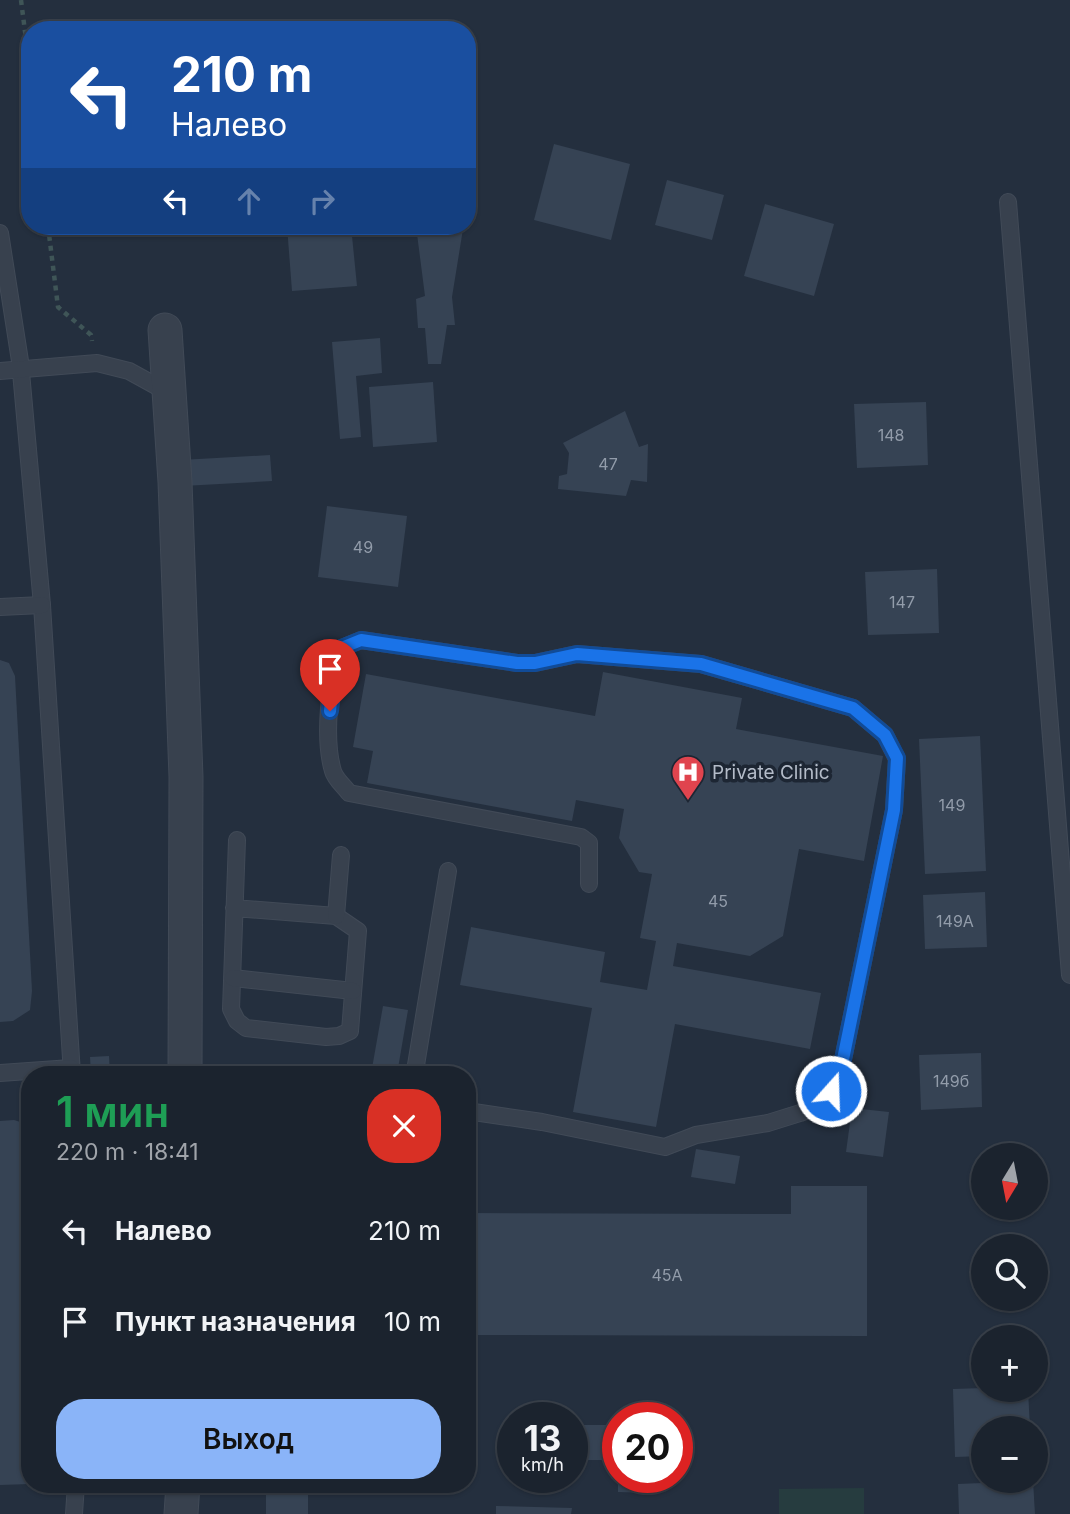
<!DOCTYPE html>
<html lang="ru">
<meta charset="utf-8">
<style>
body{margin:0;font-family:Inter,sans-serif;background:#242b36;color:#f1f3f6;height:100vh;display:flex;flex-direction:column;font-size:26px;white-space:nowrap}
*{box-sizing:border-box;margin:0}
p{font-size:23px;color:#a0a4aa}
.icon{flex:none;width:38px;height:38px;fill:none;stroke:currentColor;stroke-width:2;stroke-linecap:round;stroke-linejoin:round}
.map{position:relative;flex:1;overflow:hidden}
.panel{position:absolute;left:21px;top:1066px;width:455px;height:427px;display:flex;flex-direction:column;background:#1b232e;border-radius:28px;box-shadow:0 2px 5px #0004,0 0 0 2px #39404a}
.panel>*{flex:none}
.guide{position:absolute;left:21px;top:21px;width:455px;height:214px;border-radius:28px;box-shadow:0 2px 5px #0004,0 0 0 2px #39404a;background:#1a4fa0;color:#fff;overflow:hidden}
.needle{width:46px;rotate:190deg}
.fabs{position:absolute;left:971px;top:1143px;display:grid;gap:14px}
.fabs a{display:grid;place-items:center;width:77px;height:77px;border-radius:50%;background:#1b232e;box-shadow:0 2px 5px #0004,0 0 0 2px #39404a;font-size:35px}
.speed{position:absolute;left:497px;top:1402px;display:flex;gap:14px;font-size:35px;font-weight:700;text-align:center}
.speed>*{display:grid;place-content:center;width:91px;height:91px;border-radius:50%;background:#1b232e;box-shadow:0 2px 5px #0004,0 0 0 2px #39404a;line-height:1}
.speed small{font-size:18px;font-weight:400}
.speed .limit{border:10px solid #d22;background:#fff;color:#111}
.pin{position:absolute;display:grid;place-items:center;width:60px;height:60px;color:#fff;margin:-72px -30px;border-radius:50% 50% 50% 0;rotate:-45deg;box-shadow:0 0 7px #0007}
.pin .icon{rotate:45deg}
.me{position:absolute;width:77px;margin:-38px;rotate:20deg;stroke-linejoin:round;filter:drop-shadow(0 0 5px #0008)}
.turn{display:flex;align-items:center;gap:24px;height:147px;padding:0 35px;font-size:32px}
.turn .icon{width:91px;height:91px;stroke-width:2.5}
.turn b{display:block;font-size:49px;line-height:60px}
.lanes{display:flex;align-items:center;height:66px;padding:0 35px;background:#0003;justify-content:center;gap:35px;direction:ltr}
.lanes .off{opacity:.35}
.round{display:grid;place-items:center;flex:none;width:74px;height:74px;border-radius:28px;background:#242b36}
.headline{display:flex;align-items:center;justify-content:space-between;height:119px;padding:0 35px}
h1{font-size:42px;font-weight:600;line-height:52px;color:#1e9e55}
.cta{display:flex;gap:14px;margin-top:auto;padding:14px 35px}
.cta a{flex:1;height:80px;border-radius:28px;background:#8ab4f8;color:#111;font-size:28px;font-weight:600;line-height:80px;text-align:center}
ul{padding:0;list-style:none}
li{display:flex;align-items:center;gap:21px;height:91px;padding:0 35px}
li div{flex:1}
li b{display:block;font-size:26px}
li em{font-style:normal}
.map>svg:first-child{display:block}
.green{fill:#263c3f}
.building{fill:#364354}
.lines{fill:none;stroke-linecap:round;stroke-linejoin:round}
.service-casing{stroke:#414a57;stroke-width:18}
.minor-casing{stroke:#414a57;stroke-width:35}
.path{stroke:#3f5557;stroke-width:4.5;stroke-dasharray:5 5;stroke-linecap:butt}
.service{stroke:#38414e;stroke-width:16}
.minor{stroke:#38414e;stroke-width:33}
.route-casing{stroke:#114b97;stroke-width:18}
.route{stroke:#1a73e8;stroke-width:12}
.labels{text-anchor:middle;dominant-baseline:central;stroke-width:7;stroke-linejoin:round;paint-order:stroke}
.number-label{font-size:16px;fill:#929caa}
.poi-label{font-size:19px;fill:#b4bcc9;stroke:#1d2633;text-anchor:start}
</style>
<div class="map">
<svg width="1070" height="1514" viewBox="0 0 1070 1514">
<rect width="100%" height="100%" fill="#242f3e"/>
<polygon class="green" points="864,1488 864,1514 779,1514 779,1489"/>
<g class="building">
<polygon points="554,144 630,164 611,240 534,220"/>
<polygon points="667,180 724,195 712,240 655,225"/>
<polygon points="765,204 834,224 814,296 744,276"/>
<polygon points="287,226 351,226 357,286 292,291"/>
<polygon points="416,226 448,226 463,229 452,297 455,325 447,325 441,364 428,364 425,328 418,328 416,299 425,296"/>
<polygon points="380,338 382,373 356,376 361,437 340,439 332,342"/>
<polygon points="433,382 437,442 373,447 369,387"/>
<polygon points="926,402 928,465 857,468 854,404"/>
<polygon points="625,411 639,447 648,444 647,482 631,480 626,496 558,489 559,476 567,474 569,453 563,443"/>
<polygon points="270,455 272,481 183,486 181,460"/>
<polygon points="327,506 407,516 398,587 318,577"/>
<polygon points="937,569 939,633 868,635 865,572"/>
<polygon points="0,660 9,663 15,676 32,991 30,1010 13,1021 0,1022"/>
<polygon points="603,672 742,698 736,729 883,756 864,861 799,849 783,936 750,956 677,943 673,966 821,993 810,1049 675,1024 656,1127 573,1112 592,1008 460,985 471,927 605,952 600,982 647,990 656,941 640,938 652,874 639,872 619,838 624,809 576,800 572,821 367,783 373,751 353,747 366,674 595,716"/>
<polygon points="980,736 986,871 925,874 919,739"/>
<polygon points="985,892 987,947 925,949 923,895"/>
<polygon points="383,1006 408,1010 397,1074 371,1074"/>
<polygon points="981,1053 982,1107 921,1110 919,1055"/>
<polygon points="109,1056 110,1074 91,1074 90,1057"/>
<polygon points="852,1108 889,1112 883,1157 846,1152"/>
<polygon points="14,1120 30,1125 30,1484 0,1485 0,1121"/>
<polygon points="696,1149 740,1156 735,1184 691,1177"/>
<polygon points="791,1186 867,1186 867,1336 467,1335 467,1213 791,1214"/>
<polygon points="984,1388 1028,1390 1030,1428 984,1428 984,1456 955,1457 953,1389"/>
<rect x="510" y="1424" width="3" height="36"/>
<rect x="572" y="1425" width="41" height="35"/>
<polygon points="618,1477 649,1477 649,1493 618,1492"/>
<polygon points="1033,1481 1035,1514 959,1514 958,1484"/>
<rect x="266" y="1484" width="42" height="30"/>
<polygon points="496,1506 572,1508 571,1514 496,1514"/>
</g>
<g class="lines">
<defs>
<g id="service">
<polyline points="1008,202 1070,975"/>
<polyline points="0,233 20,361 42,605 72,1074"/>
<polyline points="0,371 97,363 129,371 169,393"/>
<polyline points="0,607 42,605"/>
<polyline points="234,908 336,916 358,931 350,1031 339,1036 326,1037 246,1028 237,1021 231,1009 237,840"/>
<polyline points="336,916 341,855"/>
<polyline points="233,978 353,991"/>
<polyline points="0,1073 71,1068"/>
<polyline points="421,1074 416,1065 448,871"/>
<path d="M467,1111L542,1122L665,1147L696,1135L768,1123L800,1113L823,1104L839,1079L894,810L897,759L885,735L853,708L701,664L577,654L535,663H517L361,640L339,649C330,682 323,738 333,771C335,779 344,786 349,793L581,837L589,843V884"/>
<polyline points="74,1514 76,1484"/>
</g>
<g id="minor">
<polyline points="165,330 175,482 186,777 185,1074"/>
<polyline points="181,1514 183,1484"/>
</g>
</defs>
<use href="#service" class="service-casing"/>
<use href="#minor" class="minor-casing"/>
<g class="path">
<polyline points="21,0 30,71"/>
<polyline points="48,226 58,307 91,335 92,341"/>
</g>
<use href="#service" class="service"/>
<use href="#minor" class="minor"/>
</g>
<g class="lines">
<defs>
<polyline id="route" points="330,711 335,664 339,649 361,640 517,663 535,663 577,654 701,664 853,708 885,735 897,758 894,810 839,1079 831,1091"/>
</defs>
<use href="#route" class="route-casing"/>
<use href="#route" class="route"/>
</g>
<defs>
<symbol id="hospital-pin" viewBox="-11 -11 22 30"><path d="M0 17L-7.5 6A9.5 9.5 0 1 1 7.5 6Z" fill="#e0444e" stroke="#1d2633"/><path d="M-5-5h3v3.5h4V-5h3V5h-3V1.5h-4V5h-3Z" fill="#fff"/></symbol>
</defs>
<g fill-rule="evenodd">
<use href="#hospital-pin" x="669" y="753" width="38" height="52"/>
</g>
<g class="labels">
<g class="number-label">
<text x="891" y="435">148</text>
<text x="608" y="464">47</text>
<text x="363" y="547">49</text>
<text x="902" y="602">147</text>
<text x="952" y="805">149</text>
<text x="718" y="901">45</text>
<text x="955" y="921">149А</text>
<text x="951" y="1081">149б</text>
<text x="667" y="1275">45А</text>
</g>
<g class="poi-label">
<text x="712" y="772">Private Clinic</text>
</g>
</g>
</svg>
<div class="fabs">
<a><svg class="needle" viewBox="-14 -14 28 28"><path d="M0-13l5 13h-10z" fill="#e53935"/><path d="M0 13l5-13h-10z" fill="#a0a4aa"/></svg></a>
<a><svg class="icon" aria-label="search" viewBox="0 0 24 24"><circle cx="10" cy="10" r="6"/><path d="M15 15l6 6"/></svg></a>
<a>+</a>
<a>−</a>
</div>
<div class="speed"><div>13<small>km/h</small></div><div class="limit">20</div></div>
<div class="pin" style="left:330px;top:711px;background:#d93025"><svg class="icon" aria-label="arrive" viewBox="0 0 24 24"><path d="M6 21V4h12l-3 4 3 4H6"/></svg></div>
<svg class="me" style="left:831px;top:1091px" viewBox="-20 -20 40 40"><circle r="17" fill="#1a73e8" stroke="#fff" stroke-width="3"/><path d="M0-11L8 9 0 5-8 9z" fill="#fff"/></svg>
<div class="guide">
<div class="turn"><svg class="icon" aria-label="left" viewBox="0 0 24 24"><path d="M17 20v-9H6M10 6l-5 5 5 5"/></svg><div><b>210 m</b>Налево</div></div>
<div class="lanes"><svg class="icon" aria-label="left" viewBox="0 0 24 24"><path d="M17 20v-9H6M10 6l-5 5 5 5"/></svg><svg class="icon off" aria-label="ahead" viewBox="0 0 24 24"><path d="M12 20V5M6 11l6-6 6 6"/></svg><svg class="icon off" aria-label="right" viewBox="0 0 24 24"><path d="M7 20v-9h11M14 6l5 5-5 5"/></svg></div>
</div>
<section class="panel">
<div class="headline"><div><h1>1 мин</h1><p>220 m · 18:41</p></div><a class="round" style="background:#d93025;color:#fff"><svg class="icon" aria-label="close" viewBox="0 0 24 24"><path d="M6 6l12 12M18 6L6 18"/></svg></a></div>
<ul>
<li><svg class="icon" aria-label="left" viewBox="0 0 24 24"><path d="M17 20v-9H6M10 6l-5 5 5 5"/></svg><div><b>Налево</b></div><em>210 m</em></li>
<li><svg class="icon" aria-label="arrive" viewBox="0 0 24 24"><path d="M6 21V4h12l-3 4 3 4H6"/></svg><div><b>Пункт назначения</b></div><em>10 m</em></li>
</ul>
<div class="cta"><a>Выход</a></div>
</section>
</div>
